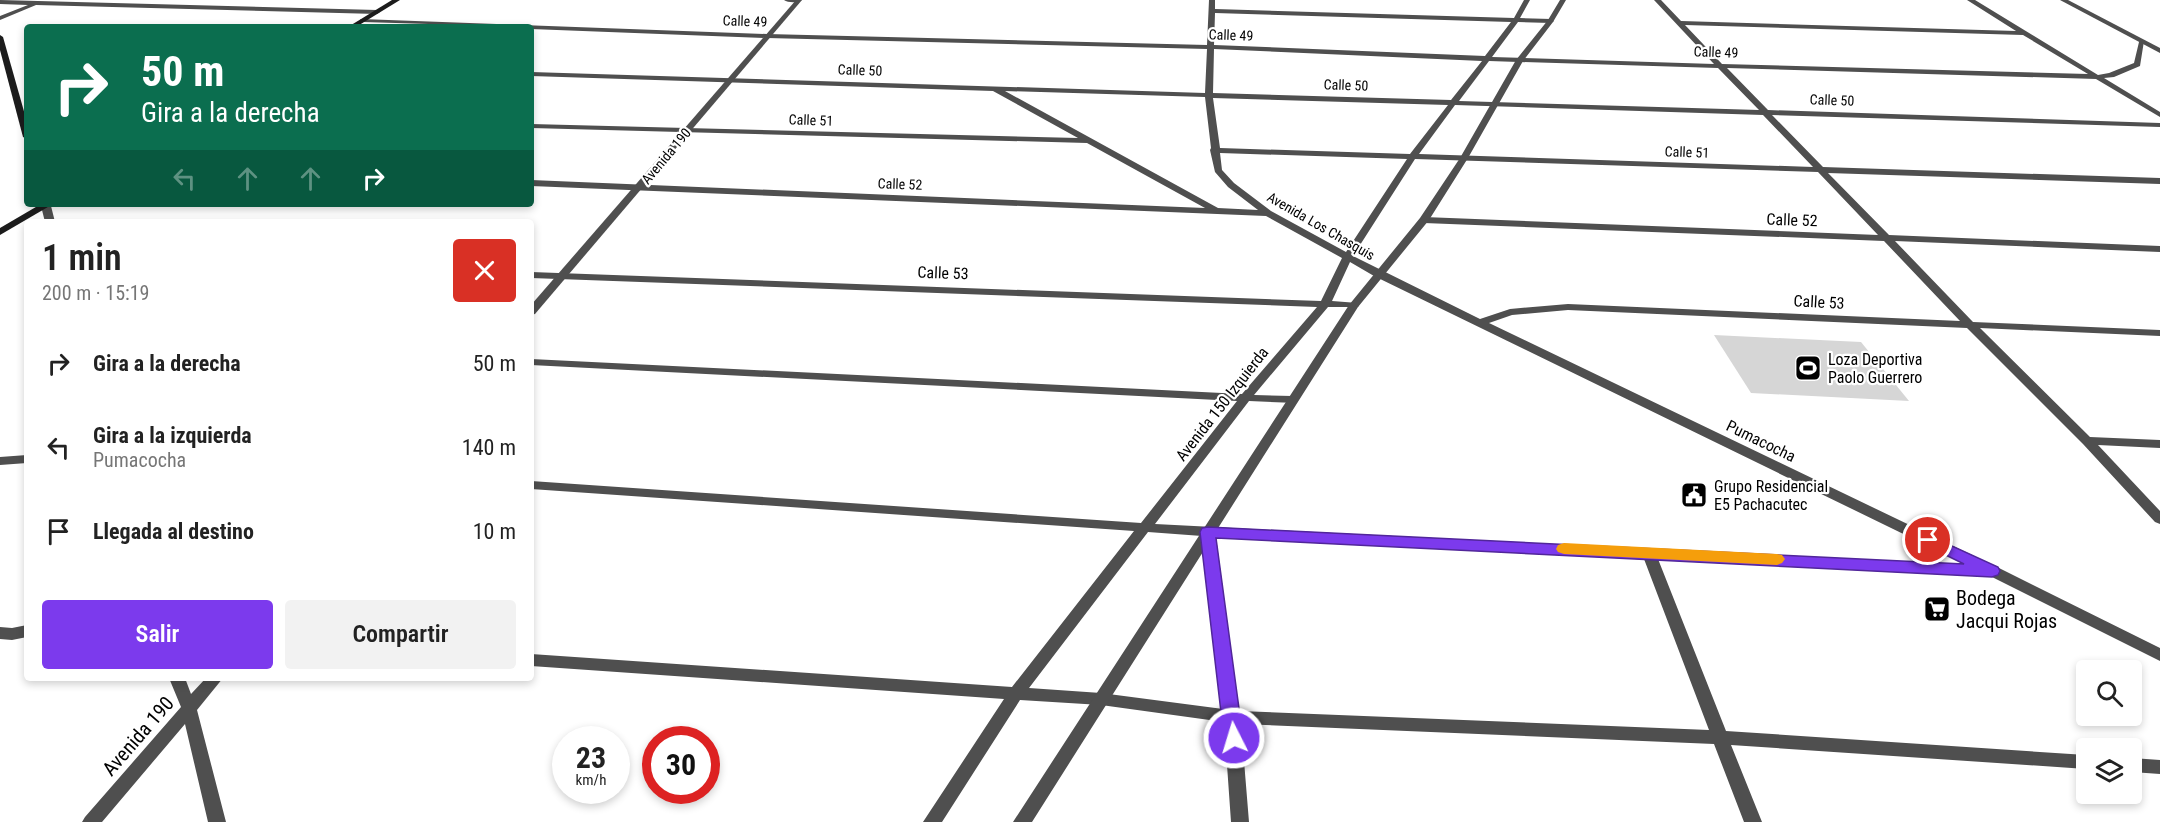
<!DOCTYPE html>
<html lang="es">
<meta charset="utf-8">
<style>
body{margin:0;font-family:"Roboto Condensed",sans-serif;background:#f2f2f2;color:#222;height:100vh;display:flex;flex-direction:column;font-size:22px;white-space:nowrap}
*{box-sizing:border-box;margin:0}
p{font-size:20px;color:#767676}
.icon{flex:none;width:33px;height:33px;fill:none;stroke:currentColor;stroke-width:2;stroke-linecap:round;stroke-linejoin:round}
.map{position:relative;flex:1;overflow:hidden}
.sheet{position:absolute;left:24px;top:219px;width:510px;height:462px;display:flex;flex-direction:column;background:#fff;border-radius:6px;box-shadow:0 3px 9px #0003}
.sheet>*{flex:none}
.banner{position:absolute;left:24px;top:24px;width:510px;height:183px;border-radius:6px;box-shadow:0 3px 9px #0003;background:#0b6e4f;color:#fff;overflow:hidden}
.controls{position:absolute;left:2076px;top:660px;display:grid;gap:12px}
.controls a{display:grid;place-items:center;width:66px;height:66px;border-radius:6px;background:#fff;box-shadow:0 3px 9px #0003;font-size:30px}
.speed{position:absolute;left:552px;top:726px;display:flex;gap:12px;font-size:30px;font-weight:700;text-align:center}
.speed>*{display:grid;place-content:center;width:78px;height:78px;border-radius:50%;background:#fff;box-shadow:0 3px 9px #0003;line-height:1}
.speed small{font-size:15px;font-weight:400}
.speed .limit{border:9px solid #d22;background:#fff;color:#111}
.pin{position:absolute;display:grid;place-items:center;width:51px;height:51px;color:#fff;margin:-26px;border:3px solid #fff;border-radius:50%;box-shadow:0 2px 6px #0007}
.me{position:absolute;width:66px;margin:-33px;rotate:355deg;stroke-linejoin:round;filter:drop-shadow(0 0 4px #0008)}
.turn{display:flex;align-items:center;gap:21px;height:126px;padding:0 18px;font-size:27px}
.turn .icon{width:78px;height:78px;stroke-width:2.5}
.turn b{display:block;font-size:42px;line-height:51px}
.lanes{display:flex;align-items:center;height:57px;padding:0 18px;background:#0003;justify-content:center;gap:30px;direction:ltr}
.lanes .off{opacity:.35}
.round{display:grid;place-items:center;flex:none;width:63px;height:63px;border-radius:6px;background:#f2f2f2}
.overview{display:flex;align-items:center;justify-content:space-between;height:102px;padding:0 18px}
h1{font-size:36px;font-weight:600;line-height:45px}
.primary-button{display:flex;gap:12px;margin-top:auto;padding:12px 18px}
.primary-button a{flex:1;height:69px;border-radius:6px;background:#7c3aed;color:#fff;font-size:24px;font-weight:600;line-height:69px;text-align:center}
.primary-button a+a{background:#f2f2f2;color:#222}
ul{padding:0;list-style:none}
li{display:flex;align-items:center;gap:18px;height:84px;padding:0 18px}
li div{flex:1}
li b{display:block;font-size:22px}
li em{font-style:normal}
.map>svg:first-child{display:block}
.green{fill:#d6d6d6}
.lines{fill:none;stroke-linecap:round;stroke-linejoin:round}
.minor{fill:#4f4f4f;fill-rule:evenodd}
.tertiary{fill:#4f4f4f;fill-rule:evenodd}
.secondary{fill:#1c1c1c;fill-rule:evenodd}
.route{fill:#7c3aed;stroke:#51269a;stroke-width:1.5}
.slow{fill:#f59e0b}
.labels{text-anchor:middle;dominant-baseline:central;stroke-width:4.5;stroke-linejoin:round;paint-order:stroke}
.far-street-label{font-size:14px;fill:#000;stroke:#fff}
.street-label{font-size:16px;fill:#000;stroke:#fff}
.poi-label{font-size:16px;fill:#000;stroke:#fff;text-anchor:start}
.near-poi-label{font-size:20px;fill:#000;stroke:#fff;text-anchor:start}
.near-street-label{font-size:20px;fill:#000;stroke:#fff}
</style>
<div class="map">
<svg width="2160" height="822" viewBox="0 0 2160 822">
<rect width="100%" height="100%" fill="#fff"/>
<polygon class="green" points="1714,335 1861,342 1909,401 1751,393"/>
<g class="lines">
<g class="minor">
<polygon points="0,0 377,10 380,12 377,14 36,5 0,20 0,16 28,5 0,4"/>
<path d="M784,0H802C798,3 788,3 784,0Z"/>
<path d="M1209,0H1215V9L1514,18L1524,0H1530L1520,18L1551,19L1554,21L1551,23L1518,22L1492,57L1714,64L1654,0H1661L1681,21L2016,31L1967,0H1975L2098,75L2109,73L2134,63L2139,42L2144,41L2140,66L2114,77L2104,78L2160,112V117L2096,79L1727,68L1768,110L2160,123V127L1772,115L1823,167L2160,178V184L1828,173L1889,235L2160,246V252L1895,241L1973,322L2160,330V336L1980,328L2090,437L2160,440V448L2098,445L2160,511V524L2155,522L2083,444L1967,328L1568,310L1512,315L1489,323L1997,567L2160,648V661L1990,576L1658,559L1726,731L2086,755V769L1731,745L1762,822H1744L1714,744L1241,724L1249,822H1231L1224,722L1101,705L1020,700L942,822H923L1004,699L531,666V654L1012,687L1134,531L531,489V481L1141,523L1237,401L531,365V359L1242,394L1317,307L531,278V272L1321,301L1342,258L1266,216L531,186V180L1205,208L1087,143L531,128V124L1078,138L993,91L531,76V72L1205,93L1207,49L767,38L531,29V27L363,22L360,20L361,19L767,34L1207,45ZM1215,13L1511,22L1485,56L1214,45ZM1685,25L2023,35L2088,74L1722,64ZM1214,49L1482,61L1451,100L1213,93ZM1489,61L1718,68L1759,110L1459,101ZM1005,91L1205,97L1211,148L1210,150L1215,172L1228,187L1258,210L1218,208ZM1213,98L1448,105L1410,154L1220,148ZM1455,105L1763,115L1813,167L1419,154ZM1220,153L1407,159L1346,252L1271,211L1234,183L1222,170ZM1415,159L1818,172L1878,235L1424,217L1419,220L1424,223L1884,241L1960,321L1568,304L1510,309L1480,319L1353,256ZM1350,262L1374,276L1967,565L1155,524L1249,401L1296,403L1298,400L1292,396L1254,395L1328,307H1358L1359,305L1358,303L1332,301ZM1148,532L1202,536L1223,709L1101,693L1029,688ZM1216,537L1644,559L1709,730L1239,711Z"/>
<polygon points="27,455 27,463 0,465 0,457"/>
<polygon points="27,625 27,637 12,640 0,639 0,627 12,628"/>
<polygon points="2132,758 2160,760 2160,774 2132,772"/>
</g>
<g class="tertiary">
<polygon points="796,0 802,0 535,314 531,315 531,305"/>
<polygon points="1560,0 1566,0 1553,22 1523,61 1468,158 1429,220 1358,307 1032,822 1013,822 1349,305 1420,218 1460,158 1516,60 1548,20"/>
<polygon points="2060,0 2068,0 2160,48 2160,53"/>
<polygon points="43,204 49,204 51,206 55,222 45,222 41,206"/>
<polygon points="169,678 185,678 191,694 206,678 223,678 197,710 226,822 208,822 185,724 102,822 82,822 85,817 181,707"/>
</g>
<g class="secondary">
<polygon points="392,0 400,0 356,27 348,27"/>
<polygon points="0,35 3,37 27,122 27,139 23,137 0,50"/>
<polygon points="41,204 53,204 0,235 0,228"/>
</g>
</g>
<polygon class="route" points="1208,527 1964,564 1923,544 1920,540 1923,536 1928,535 1998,567 2000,571 1998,575 1992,577 1216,538 1243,738 1240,744 1234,746 1227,744 1224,738 1200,532 1202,528"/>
<polygon class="slow" points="1564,543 1777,554 1782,555 1785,559 1782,563 1777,565 1564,554 1558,552 1556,549 1558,545"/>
<defs>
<symbol id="stadium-square" viewBox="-11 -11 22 22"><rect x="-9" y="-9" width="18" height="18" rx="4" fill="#000" stroke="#fff"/><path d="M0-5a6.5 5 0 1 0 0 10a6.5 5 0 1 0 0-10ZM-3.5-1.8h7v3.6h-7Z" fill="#fff"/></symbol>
<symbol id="civic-square" viewBox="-11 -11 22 22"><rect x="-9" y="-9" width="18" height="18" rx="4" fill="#000" stroke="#fff"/><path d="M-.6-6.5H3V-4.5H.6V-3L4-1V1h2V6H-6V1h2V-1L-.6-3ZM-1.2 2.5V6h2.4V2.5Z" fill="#fff"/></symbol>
<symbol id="supermarket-square" viewBox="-11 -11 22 22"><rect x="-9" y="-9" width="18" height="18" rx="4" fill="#000" stroke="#fff"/><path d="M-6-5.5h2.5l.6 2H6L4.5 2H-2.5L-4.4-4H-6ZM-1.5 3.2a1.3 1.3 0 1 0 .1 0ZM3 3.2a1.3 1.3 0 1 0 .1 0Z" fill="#fff"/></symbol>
</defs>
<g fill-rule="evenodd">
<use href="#stadium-square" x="1793" y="353" width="30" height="30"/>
<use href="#civic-square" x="1679" y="480" width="30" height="30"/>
<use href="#supermarket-square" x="1922" y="594" width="30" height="30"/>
</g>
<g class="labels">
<g class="far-street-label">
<text transform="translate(745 21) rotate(2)">Calle 49</text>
<text transform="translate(1231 35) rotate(2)">Calle 49</text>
<text transform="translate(1716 52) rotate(2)">Calle 49</text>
<text transform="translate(860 70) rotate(2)">Calle 50</text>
<text transform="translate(1346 85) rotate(2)">Calle 50</text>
<text transform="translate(1832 100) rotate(2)">Calle 50</text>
<text transform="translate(811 120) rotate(2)">Calle 51</text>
<text transform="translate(1687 152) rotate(2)">Calle 51</text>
<text transform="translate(666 156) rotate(-50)">Avenida 190</text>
<text transform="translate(900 184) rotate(2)">Calle 52</text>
<text transform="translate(1321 226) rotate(30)">Avenida Los Chasquis</text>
</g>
<g class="street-label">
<text transform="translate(1792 220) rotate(2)">Calle 52</text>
<text transform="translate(943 273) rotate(2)">Calle 53</text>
<text transform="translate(1819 302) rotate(3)">Calle 53</text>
<text transform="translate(1222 404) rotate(-52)">Avenida 150 Izquierda</text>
<text transform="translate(1761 441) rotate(26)">Pumacocha</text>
</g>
<g class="poi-label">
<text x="1828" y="359">Loza Deportiva<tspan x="1828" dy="18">Paolo Guerrero</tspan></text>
<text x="1714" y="486">Grupo Residencial<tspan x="1714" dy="18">E5 Pachacutec</tspan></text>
</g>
<g class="near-poi-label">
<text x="1956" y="598">Bodega<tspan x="1956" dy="23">Jacqui Rojas</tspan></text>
</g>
<g class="near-street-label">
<text transform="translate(138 736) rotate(-49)">Avenida 190</text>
</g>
</g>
</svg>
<div class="controls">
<a><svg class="icon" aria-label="search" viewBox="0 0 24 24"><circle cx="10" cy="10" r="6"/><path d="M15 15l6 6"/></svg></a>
<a><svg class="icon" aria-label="layers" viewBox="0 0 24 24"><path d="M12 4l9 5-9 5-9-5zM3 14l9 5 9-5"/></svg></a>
</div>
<div class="speed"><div>23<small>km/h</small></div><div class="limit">30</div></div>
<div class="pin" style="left:1928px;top:540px;background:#d93025"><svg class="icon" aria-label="arrive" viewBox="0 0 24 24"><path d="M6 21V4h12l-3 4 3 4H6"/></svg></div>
<svg class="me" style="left:1234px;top:738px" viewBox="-20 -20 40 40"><circle r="17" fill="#7c3aed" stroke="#fff" stroke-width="3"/><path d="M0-11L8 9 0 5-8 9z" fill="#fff"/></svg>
<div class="banner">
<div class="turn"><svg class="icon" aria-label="right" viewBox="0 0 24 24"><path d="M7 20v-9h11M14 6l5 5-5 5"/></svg><div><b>50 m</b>Gira a la derecha</div></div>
<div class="lanes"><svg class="icon off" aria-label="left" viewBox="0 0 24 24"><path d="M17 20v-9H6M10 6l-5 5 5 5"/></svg><svg class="icon off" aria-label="ahead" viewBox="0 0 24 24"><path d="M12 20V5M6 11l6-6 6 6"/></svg><svg class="icon off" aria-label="ahead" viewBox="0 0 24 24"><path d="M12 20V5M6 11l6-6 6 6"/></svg><svg class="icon" aria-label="right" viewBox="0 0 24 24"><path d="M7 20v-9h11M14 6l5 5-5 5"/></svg></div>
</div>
<section class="sheet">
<div class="overview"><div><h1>1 min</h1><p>200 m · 15:19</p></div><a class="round" style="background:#d93025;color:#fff"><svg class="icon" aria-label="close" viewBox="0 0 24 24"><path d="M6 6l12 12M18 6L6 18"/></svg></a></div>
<ul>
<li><svg class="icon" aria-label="right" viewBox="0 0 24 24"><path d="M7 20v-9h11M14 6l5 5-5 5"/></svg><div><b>Gira a la derecha</b></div><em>50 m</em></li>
<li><svg class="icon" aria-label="left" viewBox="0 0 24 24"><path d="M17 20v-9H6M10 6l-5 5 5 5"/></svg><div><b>Gira a la izquierda</b><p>Pumacocha</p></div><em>140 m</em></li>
<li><svg class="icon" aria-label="arrive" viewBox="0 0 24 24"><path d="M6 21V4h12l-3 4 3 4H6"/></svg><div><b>Llegada al destino</b></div><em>10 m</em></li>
</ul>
<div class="primary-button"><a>Salir</a><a>Compartir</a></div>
</section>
</div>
